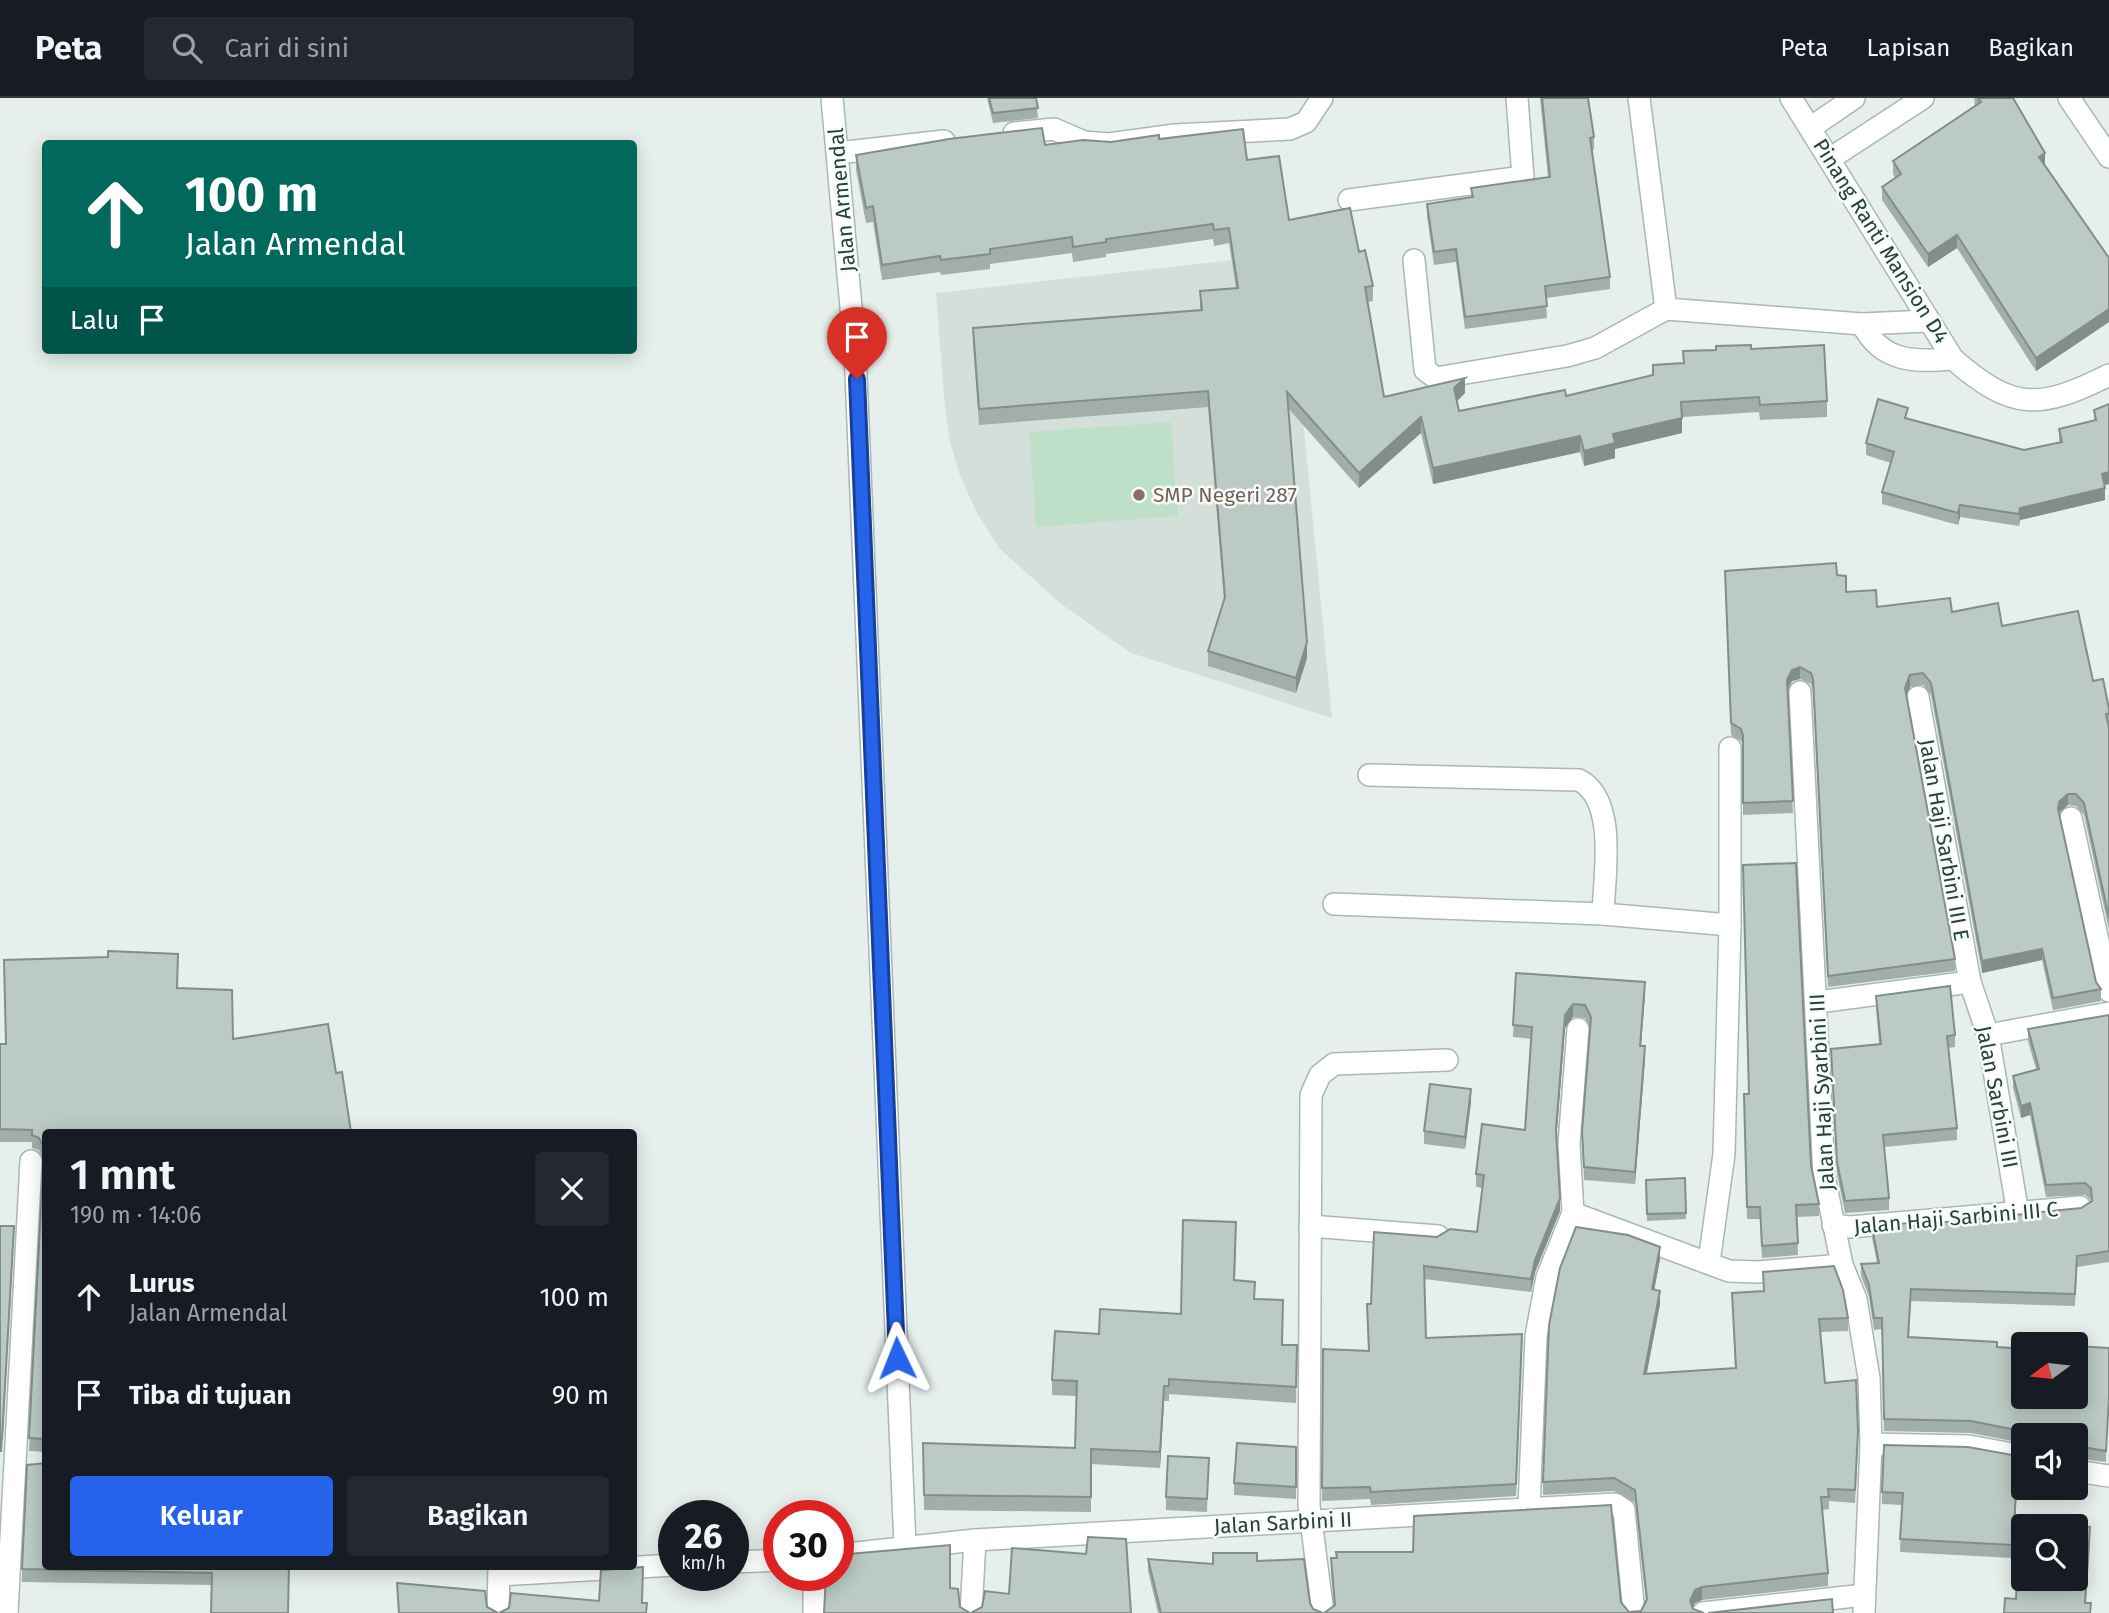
<!DOCTYPE html>
<html lang="id">
<meta charset="utf-8">
<style>
body{margin:0;font-family:"Fira Sans",sans-serif;background:#242831;color:#f1f3f6;height:100vh;display:flex;flex-direction:column;font-size:26px;white-space:nowrap}
*{box-sizing:border-box;margin:0}
p{font-size:23px;color:#9ea1a6}
.icon{flex:none;width:38px;height:38px;fill:none;stroke:currentColor;stroke-width:2;stroke-linecap:round;stroke-linejoin:round}
.map{position:relative;flex:1;overflow:hidden}
.details{position:absolute;left:42px;top:1031px;width:595px;height:441px;display:flex;flex-direction:column;background:#171b24;border-radius:7px;box-shadow:0 4px 18px #0003}
.details>*{flex:none}
.top-card{position:absolute;left:42px;top:42px;width:595px;height:214px;border-radius:7px;box-shadow:0 4px 18px #0003;background:#00695c;color:#fff;overflow:hidden}
.needle{width:46px;rotate:255deg}
.controls{position:absolute;left:2011px;top:1234px;display:grid;gap:14px}
.controls a{display:grid;place-items:center;width:77px;height:77px;border-radius:7px;background:#171b24;box-shadow:0 4px 18px #0003;font-size:35px}
.speed{position:absolute;left:658px;top:1402px;display:flex;gap:14px;font-size:35px;font-weight:700;text-align:center}
.speed>*{display:grid;place-content:center;width:91px;height:91px;border-radius:50%;background:#171b24;box-shadow:0 4px 18px #0003;line-height:1}
.speed small{font-size:18px;font-weight:400}
.speed .limit{border:10px solid #d22;background:#fff;color:#111}
.pin{position:absolute;display:grid;place-items:center;width:60px;height:60px;color:#fff;margin:-72px -30px;border-radius:50% 50% 50% 0;rotate:-45deg;box-shadow:0 0 7px #0007}
.pin .icon{rotate:45deg}
.me{position:absolute;width:77px;margin:-38px;rotate:358deg;stroke-linejoin:round;filter:drop-shadow(0 0 5px #0008)}
.turn{display:flex;align-items:center;gap:24px;height:147px;padding:0 28px;font-size:32px}
.turn .icon{width:91px;height:91px;stroke-width:2.5}
.turn b{display:block;font-size:49px;line-height:60px}
.then{display:flex;align-items:center;height:66px;padding:0 28px;background:#0003;gap:14px;font-size:26px}
.round{display:grid;place-items:center;flex:none;width:74px;height:74px;border-radius:7px;background:#242831}
.summary{display:flex;align-items:center;justify-content:space-between;height:119px;padding:0 28px}
h1{font-size:42px;font-weight:600;line-height:52px}
.cta{display:flex;gap:14px;margin-top:auto;padding:14px 28px}
.cta a{flex:1;height:80px;border-radius:7px;background:#2563eb;color:#fff;font-size:28px;font-weight:600;line-height:80px;text-align:center}
.cta a+a{background:#242831;color:#f1f3f6}
ul{padding:0;list-style:none}
li{display:flex;align-items:center;gap:21px;height:98px;padding:0 28px}
li div{flex:1}
li b{display:block;font-size:26px}
li em{font-style:normal}
header{display:flex;align-items:center;gap:42px;box-sizing:border-box;height:98px;padding:0 35px;background:#171b24;border-bottom:2px solid #363941}
header strong{font-size:33px}
nav{display:flex;gap:38px;margin-inline-start:auto;font-size:24px}
.search{width:490px;height:63px;background:#242831;display:flex;align-items:center;gap:18px;box-sizing:border-box;padding:0 24px;border-radius:7px;color:#9ea1a6;font-size:26px}
.map>svg:first-child{display:block}
.built{fill:#d4dfda}
.green{fill:#bfe0c8}
.lines{fill:none;stroke-linecap:round;stroke-linejoin:round}
.minor-casing{stroke:#a8b8b2;stroke-width:24}
.minor{stroke:#fff;stroke-width:21}
.wall{fill:#a1aea9}
.shaded-wall{fill:#838d89}
.building{fill:#bbcac4;stroke:#838d89;stroke-width:2}
.route-casing{stroke:#184099;stroke-width:18}
.route{stroke:#2563eb;stroke-width:12}
.education-dot{fill:#8d6e63;stroke:#f7fbf9;stroke-width:2.5}
.labels{text-anchor:middle;dominant-baseline:central;stroke-width:5;stroke-linejoin:round;paint-order:stroke}
.street-label{font-size:21px;fill:#24423a;stroke:#f7fbf9}
.education-label{font-size:21px;fill:#785e54;stroke:#f7fbf9;text-anchor:start}
</style>
<header>
<strong>Peta</strong>
<div class="search"><svg class="icon" aria-label="search" viewBox="0 0 24 24"><circle cx="10" cy="10" r="6"/><path d="M15 15l6 6"/></svg>Cari di sini</div>
<nav><a>Peta</a><a>Lapisan</a><a>Bagikan</a></nav>
</header>
<div class="map">
<svg width="2109" height="1515" viewBox="0 0 2109 1515">
<rect width="100%" height="100%" fill="#e6efeb"/>
<polygon class="built" points="1287,156 1332,620 1131,555 1061,506 999,450 977,415 960,378 949,340 944,298 936,195"/>
<polygon class="green" points="1171,324 1178,418 1036,429 1029,334"/>
<g class="lines">
<defs>
<g id="minor">
<polyline points="832,0 855,253 905,1448"/>
<polyline points="1639,0 1666,211"/>
<path d="M1791,0L1953,261C2013,313 2039,312 2109,277"/>
<polyline points="2069,0 2109,59"/>
<polyline points="1810,30 1854,0"/>
<polyline points="1014,35 1054,31 1084,44 1109,46 1175,37 1290,31 1306,24 1322,0"/>
<polyline points="838,55 944,43"/>
<polyline points="1831,60 1923,0"/>
<polyline points="1349,102 1523,79 1517,0"/>
<polyline points="1414,162 1425,272 1436,280 1567,258 1595,250 1666,211"/>
<polyline points="1666,211 1862,226 1928,223"/>
<path d="M1862,226C1882,265 1915,264 1953,261"/>
<polyline points="1800,594 1824,1078 1842,1167 1856,1201 1869,1280 1871,1346 1864,1515"/>
<polyline points="1918,599 1970,884 1988,937 2018,1116"/>
<path d="M1369,677L1579,682C1618,702 1604,779 1603,816"/>
<polyline points="2071,720 2109,893"/>
<polyline points="1334,806 1603,816 1730,827"/>
<polyline points="1818,904 1970,884"/>
<polyline points="1988,937 2109,915"/>
<polyline points="1573,1115 1729,1173 1757,1174 1842,1167"/>
<polyline points="1833,1127 1850,1129 2080,1109"/>
<polyline points="1310,1128 1438,1138"/>
<polyline points="1709,1164 1724,1056 1730,827 1730,650"/>
<polyline points="1871,1346 1969,1348 2023,1358"/>
<polyline points="2076,1373 2109,1378"/>
<polyline points="1529,1410 1536,1238 1547,1179 1573,1115 1569,1046 1578,931"/>
<polyline points="838,1457 975,1442 1615,1406 1624,1412 1634,1515"/>
<polyline points="733,1464 779,1462"/>
<polyline points="500,1477 674,1467"/>
<polyline points="7,1515 31,1063"/>
<polyline points="498,1515 499,1468"/>
<polyline points="814,1515 814,1477"/>
<polyline points="971,1515 975,1442"/>
<polyline points="1323,1515 1309,1407 1311,997 1320,977 1334,966 1447,962"/>
<polyline points="1703,1515 1864,1497"/>
</g>
</defs>
<use href="#minor" class="minor-casing"/>
<use href="#minor" class="minor"/>
</g>
<g class="wall">
<polygon points="987,0 1036,0 1038,20 993,25"/>
<polygon points="1540,0 1582,0 1594,39 1594,52 1592,52 1610,179 1610,191 1546,200 1547,220 1465,231 1456,164 1434,167 1427,118 1427,106 1471,100 1471,90 1548,79"/>
<polygon points="1974,0 2013,0 2045,66 2109,160 2109,224 2036,273 1957,150 1928,169 1882,102 1882,89 1895,80 1893,76 1893,63 1975,8"/>
<polygon points="1159,41 1247,62 1289,122 1359,154 1373,188 1373,203 1367,204 1384,299 1465,295 1457,303 1459,313 1566,298 1653,277 1683,265 1683,253 1751,251 1827,303 1827,319 1760,322 1759,314 1682,319 1682,335 1615,351 1615,360 1584,368 1580,354 1433,386 1421,335 1359,390 1288,310 1307,560 1296,595 1208,568 1208,553 1224,502 1208,309 979,327 973,245 973,230 1200,212 1200,193 1236,190 1229,145 1214,148 1213,141 1106,156 1106,159 1073,164 1072,155 990,166 990,171 941,177 940,174 882,182 873,124 866,125 856,72 856,57"/>
<polygon points="2109,306 2109,386 2105,387 2105,402 2020,422 2019,428 1960,419 1958,427 1882,406 1882,394 1891,365 1866,357 1866,345 1908,321 2024,352 2059,345 2059,331 2094,323 2094,312"/>
<polygon points="1837,477 1846,494 1877,509 1952,514 2002,528 2093,583 2109,611 2109,832 2084,717 2076,708 2068,707 2059,715 2096,884 2101,891 2101,903 2053,912 2042,862 1982,875 1931,597 1923,587 1910,589 1907,598 1955,861 1955,873 1828,889 1813,593 1811,586 1800,581 1792,583 1787,593 1793,715 1743,717 1743,649 1741,643 1731,637 1725,485"/>
<polygon points="178,856 46,1034 46,1354 29,1353 43,1062 39,1052 32,1050 32,1044 0,1044 0,946 6,946 108,859"/>
<polygon points="1516,875 1645,896 1641,948 1645,961 1635,1086 1584,1082 1582,1034 1590,930 1585,920 1573,919 1565,930 1556,1040 1560,1113 1535,1174 1531,1194 1424,1181 1426,1240 1522,1248 1516,1398 1371,1407 1370,1401 1322,1403 1323,1251 1368,1252 1371,1206 1437,1139 1477,1134 1482,1090 1476,1089 1476,1076 1525,1032 1532,941 1513,939"/>
<polygon points="1876,898 1955,937 1955,949 1948,950 1957,1030 1957,1042 1884,1049 1889,1100 1889,1112 1845,1115 1837,1076 1831,951 1879,946 1876,910"/>
<polygon points="2109,917 2109,1164 2077,1169 2075,1208 1911,1203 1909,1239 1997,1249 2023,1298 2109,1250 2106,1364 2076,1360 2076,1337 2023,1337 2023,1345 1971,1335 1884,1333 1882,1231 1874,1232 1869,1199 1861,1178 1861,1166 1877,1165 1872,1140 1872,1129 1908,1128 2081,1110 2091,1104 2091,1102 2085,1097 2046,1099 2030,1017 2021,1020 2013,990 2013,978 2036,971 2028,943 2028,931"/>
<polygon points="1744,996 1811,1067 1819,1106 1819,1118 1797,1119 1798,1157 1762,1160 1760,1121 1747,1121"/>
<polygon points="1471,1004 1465,1051 1424,1046 1424,1033"/>
<polygon points="1685,1080 1686,1121 1647,1123 1646,1082"/>
<polygon points="1236,1139 1235,1182 1255,1201 1282,1247 1297,1247 1296,1305 1169,1296 1169,1303 1164,1303 1160,1370 1091,1366 1091,1414 924,1412 923,1345 1075,1350 1077,1298 1052,1297 1052,1282 1099,1236 1181,1216"/>
<polygon points="1660,1161 1654,1192 1660,1206 1647,1275 1735,1270 1732,1195 1764,1193 1763,1174 1848,1220 1848,1233 1820,1234 1825,1285 1858,1346 1855,1405 1829,1403 1829,1411 1822,1412 1828,1475 1828,1488 1702,1502 1695,1505 1693,1511 1704,1515 1324,1515 1334,1508 1331,1473 1331,1460 1621,1504 1629,1514 1641,1513 1646,1503 1635,1405 1614,1393 1543,1397 1543,1384"/>
<polygon points="1296,1349 1296,1401 1234,1397 1234,1385"/>
<polygon points="1209,1360 1207,1414 1166,1412 1166,1399"/>
<polygon points="2018,1370 2013,1460 1900,1454 1902,1407 1882,1406 1882,1394"/>
<polygon points="1148,1461 1213,1466 1257,1463 1310,1505 1313,1511 1323,1515 1158,1515 1148,1473"/>
<polygon points="46,1468 289,1468 212,1487 22,1484 22,1471"/>
</g>
<g class="shaded-wall">
<polygon points="2045,55 2045,68 2039,59"/>
<polygon points="1957,137 1957,150 1928,169 1928,156"/>
<polygon points="2109,211 2109,224 2036,273 2036,260"/>
<polygon points="1465,280 1465,295 1454,306 1454,290"/>
<polygon points="1421,319 1421,335 1359,390 1359,375"/>
<polygon points="1682,320 1682,335 1615,351 1615,360 1584,368 1584,353 1613,336"/>
<polygon points="1580,338 1580,354 1433,386 1433,370"/>
<polygon points="2109,374 2109,386 2102,388 2102,376"/>
<polygon points="2105,390 2105,402 2020,422 2019,428 2020,410"/>
<polygon points="1960,407 1960,419 1958,427 1958,415"/>
<polygon points="1307,544 1307,560 1296,595 1296,580"/>
<polygon points="1800,569 1800,581 1792,583 1787,594 1787,582 1792,572"/>
<polygon points="1910,577 1910,589 1905,601 1905,590"/>
<polygon points="2068,696 2068,707 2059,715 2058,723 2059,704"/>
<polygon points="2042,851 2042,862 1982,875 1982,863"/>
<polygon points="1645,884 1645,896 1640,960 1640,948"/>
<polygon points="1573,906 1573,919 1565,930 1556,1045 1556,1032 1565,917"/>
<polygon points="1645,948 1645,961 1635,1086 1635,1074"/>
<polygon points="1471,991 1471,1004 1465,1051 1465,1039"/>
<polygon points="2030,1005 2030,1017 2021,1020 2021,1008"/>
<polygon points="1560,1100 1560,1113 1535,1174 1531,1194 1531,1181 1535,1162"/>
<polygon points="14,1128 2,1354 0,1354 0,1342"/>
<polygon points="1660,1149 1660,1161 1652,1204 1652,1191"/>
<polygon points="1660,1193 1660,1206 1644,1288 1644,1276"/>
<polygon points="1164,1288 1164,1303 1160,1370 1160,1354"/>
<polygon points="2018,1358 2018,1370 2013,1460 2013,1447"/>
<polygon points="2090,1429 2090,1443 2085,1515"/>
<polygon points="1702,1489 1702,1502 1695,1505 1690,1515 1690,1503 1695,1492"/>
</g>
<g class="building">
<polygon points="989,0 1036,0 1038,10 993,15"/>
<polygon points="1542,0 1588,0 1594,39 1590,40 1610,179 1545,188 1547,208 1465,219 1456,151 1434,154 1427,106 1473,99 1471,90 1550,79"/>
<polygon points="1978,0 2013,0 2045,55 2039,59 2109,160 2109,211 2036,260 1957,137 1928,156 1882,89 1901,76 1893,63 1981,4"/>
<polygon points="1042,30 1045,47 1083,42 1111,44 1159,37 1159,41 1243,31 1247,62 1279,58 1289,122 1350,110 1359,154 1365,152 1373,188 1365,189 1384,299 1465,280 1454,290 1459,313 1565,292 1566,298 1653,277 1653,267 1684,265 1683,253 1716,252 1716,248 1751,247 1751,251 1824,247 1827,303 1760,307 1759,299 1681,304 1682,320 1613,336 1615,345 1584,353 1580,338 1433,370 1421,319 1359,375 1287,294 1307,544 1296,580 1208,553 1225,499 1208,293 979,311 973,230 1202,212 1200,193 1238,190 1229,130 1214,132 1213,126 1106,141 1106,144 1073,149 1072,139 990,151 990,156 941,162 940,158 882,167 873,108 866,110 856,57 949,41"/>
<polygon points="1878,301 1908,310 1905,320 2024,352 2062,344 2059,331 2096,322 2094,312 2109,306 2109,374 2102,376 2105,390 2020,410 2019,416 1960,407 1958,415 1882,394 1894,354 1866,345"/>
<polygon points="1836,465 1837,477 1846,478 1846,494 1876,492 1877,509 1950,500 1952,514 1998,505 2002,528 2078,513 2093,583 2103,581 2109,611 2109,616 2106,616 2109,630 2109,820 2084,705 2076,696 2068,696 2059,704 2058,711 2096,884 2101,891 2053,900 2042,851 1982,863 1931,585 1923,575 1910,577 1905,590 1955,861 1828,878 1813,581 1811,575 1800,569 1792,572 1787,582 1793,703 1743,705 1743,638 1741,631 1731,625 1725,473"/>
<polygon points="1796,765 1811,1067 1819,1106 1796,1107 1798,1145 1762,1148 1760,1109 1747,1109 1744,996 1749,996 1743,767"/>
<polygon points="108,853 178,856 177,890 232,892 233,941 328,926 336,975 342,974 351,1034 46,1034 46,1341 29,1340 44,1050 39,1040 32,1037 32,1032 0,1031 0,946 6,946 4,862 108,859"/>
<polygon points="1516,875 1645,884 1640,948 1645,948 1635,1074 1584,1069 1582,1034 1591,919 1585,907 1573,906 1565,917 1556,1032 1560,1100 1535,1162 1531,1181 1424,1168 1426,1240 1522,1236 1516,1386 1371,1394 1370,1389 1322,1390 1323,1251 1369,1253 1367,1206 1371,1206 1374,1134 1437,1139 1450,1131 1477,1134 1484,1077 1476,1076 1482,1026 1525,1032 1532,929 1513,927"/>
<polygon points="1950,888 1955,937 1947,938 1957,1030 1883,1037 1889,1100 1845,1103 1837,1064 1831,951 1881,946 1876,898"/>
<polygon points="2109,917 2109,1153 2077,1158 2075,1196 1911,1191 1908,1239 1997,1244 1997,1249 2023,1251 2023,1298 2076,1298 2076,1248 2109,1250 2109,1299 2106,1353 2076,1348 2076,1337 2030,1337 2026,1334 1971,1323 1884,1321 1882,1220 1874,1220 1869,1187 1861,1166 1879,1165 1872,1129 1908,1125 1908,1128 2081,1110 2092,1103 2091,1090 2085,1085 2046,1087 2030,1005 2021,1008 2013,978 2039,971 2028,931"/>
<polygon points="1430,986 1471,991 1465,1039 1424,1033"/>
<polygon points="1685,1080 1686,1115 1647,1116 1646,1082"/>
<polygon points="1183,1122 1236,1124 1234,1182 1255,1184 1254,1201 1283,1202 1282,1247 1297,1247 1296,1289 1169,1281 1169,1288 1164,1288 1160,1354 1091,1351 1091,1399 924,1397 923,1345 1075,1350 1077,1283 1052,1282 1055,1233 1099,1236 1100,1211 1181,1216"/>
<polygon points="0,1128 14,1128 2,1341 0,1342"/>
<polygon points="1576,1129 1628,1137 1660,1149 1652,1191 1660,1193 1644,1276 1736,1270 1732,1195 1764,1193 1763,1174 1834,1168 1843,1192 1848,1220 1819,1221 1825,1285 1856,1282 1858,1333 1855,1392 1828,1391 1829,1399 1821,1399 1828,1475 1702,1489 1695,1492 1690,1503 1693,1511 1704,1515 1324,1515 1335,1507 1331,1460 1337,1460 1336,1454 1413,1454 1414,1418 1611,1407 1621,1504 1629,1514 1641,1513 1647,1501 1635,1392 1614,1380 1543,1384 1549,1227 1560,1170"/>
<polygon points="1237,1345 1296,1349 1296,1389 1234,1385"/>
<polygon points="1884,1347 1968,1349 2018,1358 2013,1447 1900,1441 1903,1395 1882,1394"/>
<polygon points="1168,1358 1209,1360 1207,1401 1166,1399"/>
<polygon points="46,1365 46,1468 289,1468 288,1515 211,1515 212,1475 22,1471 27,1367"/>
<polygon points="2020,1425 2071,1428 2023,1428 2023,1480 2076,1480 2076,1428 2090,1429 2085,1505 2091,1505 2090,1515 2004,1515 2005,1500 2016,1501"/>
<polygon points="1088,1439 1126,1441 1131,1515 971,1515 982,1509 985,1493 1009,1496 1012,1450 1086,1456"/>
<polygon points="950,1447 950,1490 958,1491 960,1509 970,1515 824,1515 826,1477 838,1477 838,1457"/>
<polygon points="1213,1455 1257,1455 1257,1463 1304,1461 1310,1505 1313,1511 1323,1515 1161,1515 1148,1461 1213,1466"/>
<polygon points="643,1469 642,1505 647,1505 646,1515 499,1515 509,1510 511,1495 599,1503 601,1472"/>
<polygon points="397,1485 485,1493 487,1509 498,1515 399,1515"/>
<polygon points="1832,1501 1833,1515 1708,1515"/>
</g>
<g class="lines">
<defs>
<polyline id="route" points="857,281 897,1260"/>
</defs>
<use href="#route" class="route-casing"/>
<use href="#route" class="route"/>
</g>
<circle class="education-dot" cx="1139" cy="397" r="7"/>
<g class="labels">
<g class="street-label">
<text transform="translate(842 102) rotate(-95)">Jalan Armendal</text>
<text transform="translate(1881 143) rotate(58)">Pinang Ranti Mansion D4</text>
<text transform="translate(1944 742) rotate(80)">Jalan Haji Sarbini III E</text>
<text transform="translate(1822 994) rotate(-93)">Jalan Haji Syarbini III</text>
<text transform="translate(1997 999) rotate(79)">Jalan Sarbini III</text>
<text transform="translate(1956 1120) rotate(-5)">Jalan Haji Sarbini III C</text>
<text transform="translate(1283 1425) rotate(-3)">Jalan Sarbini II</text>
</g>
<g class="education-label">
<text x="1153" y="397">SMP Negeri 287</text>
</g>
</g>
</svg>
<div class="controls">
<a><svg class="needle" viewBox="-14 -14 28 28"><path d="M0-13l5 13h-10z" fill="#e53935"/><path d="M0 13l5-13h-10z" fill="#9ea1a6"/></svg></a>
<a><svg class="icon" aria-label="sound" viewBox="0 0 24 24"><path d="M4 9h4l5-4v14l-5-4H4zM17 9q2 3 0 6"/></svg></a>
<a><svg class="icon" aria-label="search" viewBox="0 0 24 24"><circle cx="10" cy="10" r="6"/><path d="M15 15l6 6"/></svg></a>
</div>
<div class="speed"><div>26<small>km/h</small></div><div class="limit">30</div></div>
<div class="pin" style="left:857px;top:281px;background:#d93025"><svg class="icon" aria-label="arrive" viewBox="0 0 24 24"><path d="M6 21V4h12l-3 4 3 4H6"/></svg></div>
<svg class="me" style="left:897px;top:1260px" viewBox="-20 -20 40 40"><path d="M0-17L14 15 0 8-14 15z" fill="#2563eb" stroke="#fff" stroke-width="4"/></svg>
<div class="top-card">
<div class="turn"><svg class="icon" aria-label="ahead" viewBox="0 0 24 24"><path d="M12 20V5M6 11l6-6 6 6"/></svg><div><b>100 m</b>Jalan Armendal</div></div>
<div class="then">Lalu<svg class="icon" aria-label="arrive" viewBox="0 0 24 24"><path d="M6 21V4h12l-3 4 3 4H6"/></svg></div>
</div>
<section class="details">
<div class="summary"><div><h1>1 mnt</h1><p>190 m · 14:06</p></div><a class="round"><svg class="icon" aria-label="close" viewBox="0 0 24 24"><path d="M6 6l12 12M18 6L6 18"/></svg></a></div>
<ul>
<li><svg class="icon" aria-label="ahead" viewBox="0 0 24 24"><path d="M12 20V5M6 11l6-6 6 6"/></svg><div><b>Lurus</b><p>Jalan Armendal</p></div><em>100 m</em></li>
<li><svg class="icon" aria-label="arrive" viewBox="0 0 24 24"><path d="M6 21V4h12l-3 4 3 4H6"/></svg><div><b>Tiba di tujuan</b></div><em>90 m</em></li>
</ul>
<div class="cta"><a>Keluar</a><a>Bagikan</a></div>
</section>
</div>
